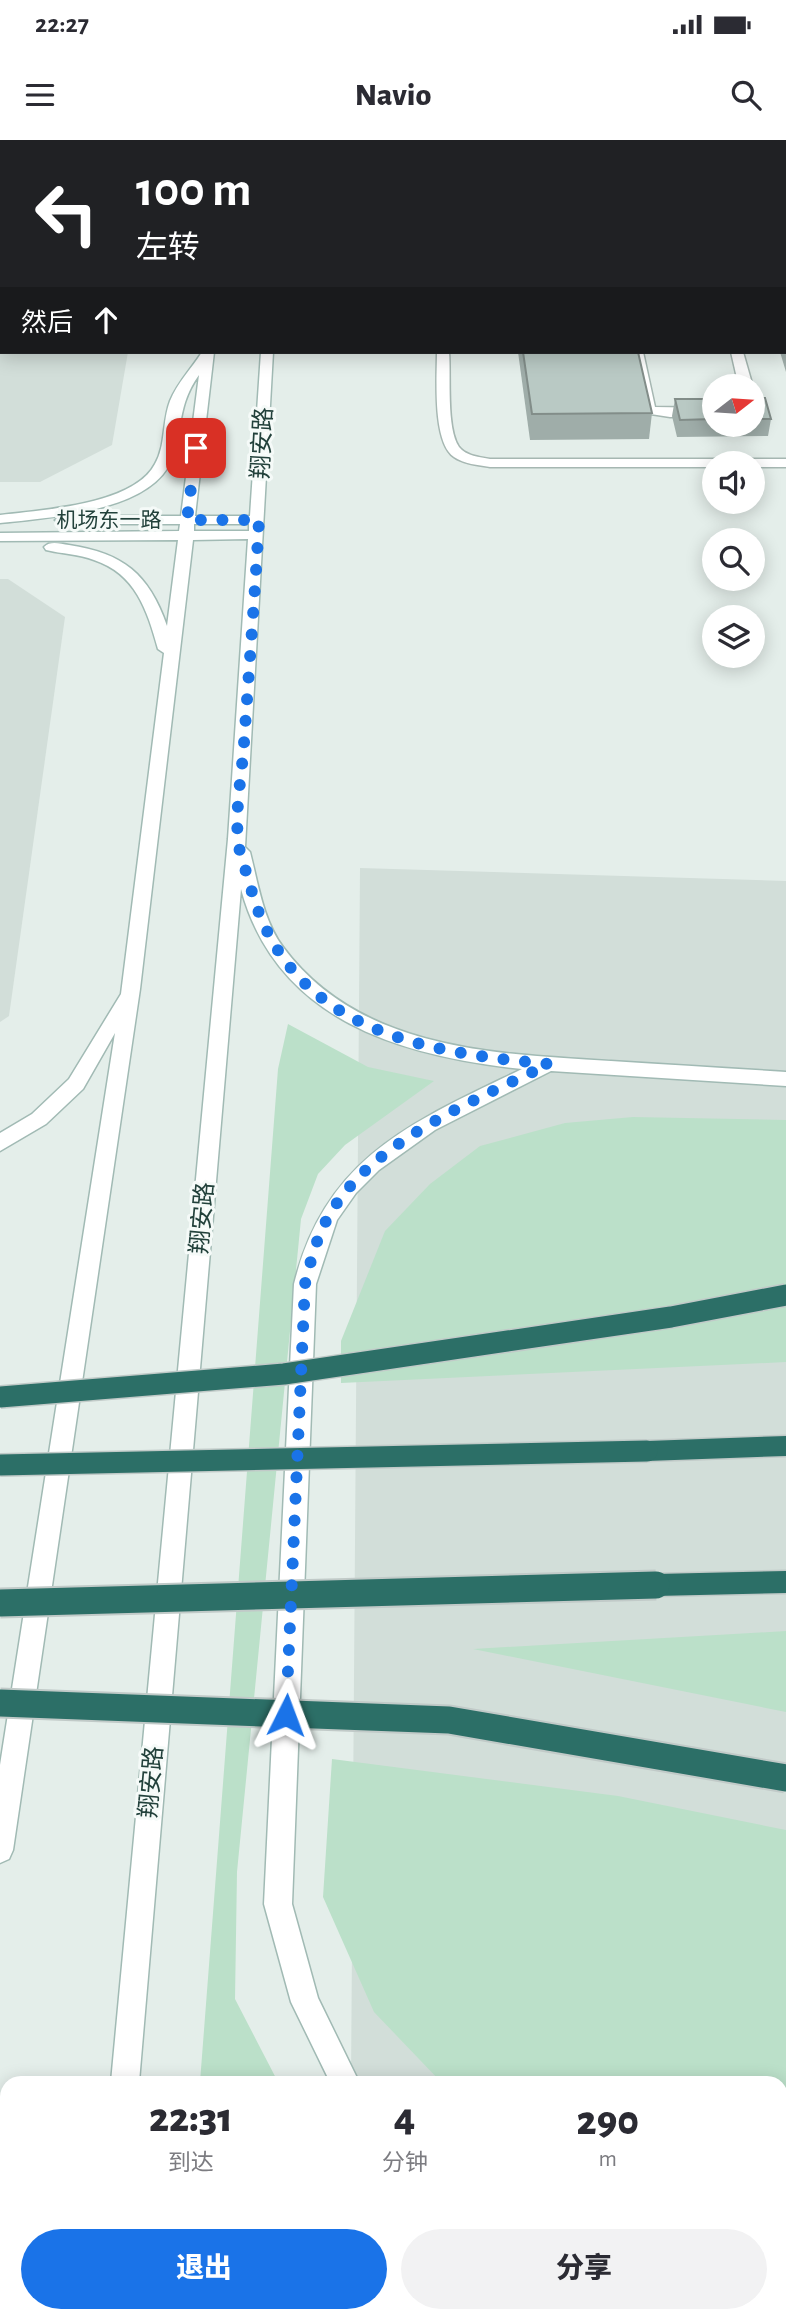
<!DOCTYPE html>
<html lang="zh">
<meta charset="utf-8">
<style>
body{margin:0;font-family:"Alegreya Sans","Noto Sans SC",sans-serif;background:#f2f2f3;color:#2b2b33;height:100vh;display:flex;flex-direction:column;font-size:26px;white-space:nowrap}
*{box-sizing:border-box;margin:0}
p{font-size:23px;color:#7c7c81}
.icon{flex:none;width:38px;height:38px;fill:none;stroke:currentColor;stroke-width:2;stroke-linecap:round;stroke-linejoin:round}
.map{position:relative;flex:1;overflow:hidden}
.side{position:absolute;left:0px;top:1936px;width:788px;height:247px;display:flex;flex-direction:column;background:#fff;border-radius:21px 21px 0 0;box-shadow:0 4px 18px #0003}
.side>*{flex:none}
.top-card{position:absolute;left:0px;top:0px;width:788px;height:214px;box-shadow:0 4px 18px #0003;background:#202124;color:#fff;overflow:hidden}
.needle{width:46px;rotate:73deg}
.controls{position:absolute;left:702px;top:234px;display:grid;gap:14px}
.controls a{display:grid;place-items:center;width:63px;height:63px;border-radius:50%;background:#fff;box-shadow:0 4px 18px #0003;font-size:35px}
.pin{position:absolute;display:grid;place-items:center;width:60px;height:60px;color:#fff;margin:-30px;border-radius:14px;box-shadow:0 4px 10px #0006}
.me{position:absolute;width:77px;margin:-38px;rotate:3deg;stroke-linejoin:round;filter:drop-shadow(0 0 5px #0008)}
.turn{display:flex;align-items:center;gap:24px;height:147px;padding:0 21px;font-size:32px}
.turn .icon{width:91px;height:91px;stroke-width:2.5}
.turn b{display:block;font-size:49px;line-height:60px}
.then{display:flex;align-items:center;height:66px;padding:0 21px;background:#0003;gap:14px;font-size:26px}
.eta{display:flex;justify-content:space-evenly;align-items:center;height:119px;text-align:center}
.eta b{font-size:42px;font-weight:800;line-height:49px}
.cta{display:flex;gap:14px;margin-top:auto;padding:14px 21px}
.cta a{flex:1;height:80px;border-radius:42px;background:#1a73e8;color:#fff;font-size:28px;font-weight:800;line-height:80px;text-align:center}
.cta a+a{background:#f2f2f3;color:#2b2b33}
.status{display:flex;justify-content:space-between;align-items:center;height:49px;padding:0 35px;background:#fff;direction:ltr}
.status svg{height:19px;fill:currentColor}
header{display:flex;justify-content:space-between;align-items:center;height:91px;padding:0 21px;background:#fff;font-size:32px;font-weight:800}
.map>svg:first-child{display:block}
.built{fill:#d2ded9}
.green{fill:#bbe0c9}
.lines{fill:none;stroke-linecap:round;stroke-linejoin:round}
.lane-casing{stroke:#a6b7b2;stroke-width:3}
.secondary-casing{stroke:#a1bab4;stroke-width:3}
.highway-casing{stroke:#c1cac8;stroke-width:3}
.lane{fill:#fff;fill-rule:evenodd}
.secondary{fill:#fff;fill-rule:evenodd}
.highway{fill:#2c6f67;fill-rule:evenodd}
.highway-bridge-far1-casing{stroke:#c1cac8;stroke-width:24;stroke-linecap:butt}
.highway-bridge-casing{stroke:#c1cac8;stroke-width:31;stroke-linecap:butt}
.highway-bridge-far1{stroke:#2c6f67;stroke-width:21}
.highway-bridge{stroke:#2c6f67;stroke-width:27}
.wall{fill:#9fada9}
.building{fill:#b9c9c4;stroke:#828d89;stroke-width:2}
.route{stroke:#1a73e8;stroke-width:12;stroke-dasharray:0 21.6}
.labels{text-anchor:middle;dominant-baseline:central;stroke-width:6;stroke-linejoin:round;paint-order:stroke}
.far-street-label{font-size:21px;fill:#22413b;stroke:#f5faf8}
.street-label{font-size:24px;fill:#22413b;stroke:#f5faf8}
</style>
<div class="status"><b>22:27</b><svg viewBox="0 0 49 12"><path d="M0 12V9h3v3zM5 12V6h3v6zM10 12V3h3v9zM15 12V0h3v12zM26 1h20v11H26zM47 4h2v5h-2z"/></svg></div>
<header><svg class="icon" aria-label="menu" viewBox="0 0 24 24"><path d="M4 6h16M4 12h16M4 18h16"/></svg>Navio<svg class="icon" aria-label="search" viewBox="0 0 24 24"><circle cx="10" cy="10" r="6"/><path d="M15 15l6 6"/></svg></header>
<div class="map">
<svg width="786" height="2181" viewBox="0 0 786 2181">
<rect width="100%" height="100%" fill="#e4eeea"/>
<g class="built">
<polygon points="0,0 126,2 2,2 2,212 128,212 112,305 40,342 0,342"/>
<polygon points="0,439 8,439 65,477 9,876 0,882"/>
<polygon points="360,728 786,741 786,2181 349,2181 349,2175 780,2175 780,1942 351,1942"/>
</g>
<g class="green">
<polygon points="288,884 368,927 434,941 345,1005 318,1034 301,1079 237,1732 235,1859 278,1942 200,1942 278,929"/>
<polygon points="633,977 786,980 786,1222 341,1243 341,1201 385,1091 430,1044 480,1006 565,983"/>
<polygon points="786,1491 786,1572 473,1509"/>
<polygon points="332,1619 618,1656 786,1690 786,2068 781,2069 780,1942 441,1942 374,1872 323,1757"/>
</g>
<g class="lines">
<defs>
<g id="lane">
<path d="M437,212H449C451,235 446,288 459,307C466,316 480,317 490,319H786V327H752V324H714V327H490C478,325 464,324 454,317C432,302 437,236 437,212Z"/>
<polygon points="631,212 643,212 655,267 714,268 714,276 670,277 644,273"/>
<polygon points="731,212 743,212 753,247 739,247"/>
</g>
<g id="secondary">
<polygon points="194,0 207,0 208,2 196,2"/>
<polygon points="228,0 240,0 228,2"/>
<rect x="272" y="0" width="12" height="2"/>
<polygon points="304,0 316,0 303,2"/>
<path d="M202,212H214L195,376H250L261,212H273L245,707L250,712C258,743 263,780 283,807C359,910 495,914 611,921C670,925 728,928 786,932V946L551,931L435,990L379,1030L356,1053L337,1080L316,1144L292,1764L318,1858L359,1942H330L291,1862L264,1764L294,1144C326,1016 413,982 522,929C401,916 277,881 241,749L139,1942H111L228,699L248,399L193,400L140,849L13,1710L9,1719L0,1723V1625L115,893L83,949L46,984L0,1011V993L32,974L69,939L121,854L164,513L158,509C147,470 136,434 94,420C79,414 62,414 46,410L44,407C51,400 60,404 69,405C123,413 149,434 167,486L178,400L0,401V393L179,391L180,384H62L55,380L62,376H181L199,235C177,265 183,290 171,321C150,372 47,378 0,383V375C41,370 134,365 155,324C166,305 162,282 170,261C177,243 192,228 202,212ZM194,384H249V391H194Z"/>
<polygon points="0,2149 7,2151 7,2175 56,2175 58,2181 0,2179"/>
<rect x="89" y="2175" width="30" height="6"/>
<polygon points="598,2175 644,2175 646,2181 600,2181"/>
</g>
<g id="highway">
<polygon points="786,1296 786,1316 647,1321 639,1318 635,1311 639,1304 647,1301"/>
<polygon points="786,1431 786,1453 656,1456 647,1453 644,1445 647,1437 656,1434"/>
</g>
</defs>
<use href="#lane" class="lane-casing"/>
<use href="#secondary" class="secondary-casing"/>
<use href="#highway" class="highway-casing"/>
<use href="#lane" class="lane"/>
<use href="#secondary" class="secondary"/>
<use href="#highway" class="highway"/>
<defs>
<g id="highway-bridge-far1">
<polyline points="0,1257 284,1234 671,1177 786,1155"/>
<polyline points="0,1325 647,1311"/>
</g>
<g id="highway-bridge">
<polyline points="0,1463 656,1445"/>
<polyline points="0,1563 449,1580 786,1638"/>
</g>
</defs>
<use href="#highway-bridge-far1" class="highway-bridge-far1-casing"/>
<use href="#highway-bridge" class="highway-bridge-casing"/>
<use href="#highway-bridge-far1" class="highway-bridge-far1"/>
<use href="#highway-bridge" class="highway-bridge"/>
</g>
<g class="wall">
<polygon points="786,67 786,232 780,212 786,212"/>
<polygon points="518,212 638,212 652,273 649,299 530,300"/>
<polygon points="752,258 771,279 768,296 677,297 672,276 675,259 714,259 714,285 752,285"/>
</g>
<g class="building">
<polygon points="523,212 638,212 652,273 532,274"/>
<polygon points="752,258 765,258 771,279 752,279"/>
<polygon points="675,259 714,259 714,279 680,280"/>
</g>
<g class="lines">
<path class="route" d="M196,308L187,380H259C255,454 249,529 244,603C242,634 235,668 238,699C239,714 246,730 250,745C288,890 420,912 549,924C476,960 372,1001 330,1074C317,1096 311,1119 305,1144L286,1575"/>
</g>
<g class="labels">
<g class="far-street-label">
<text x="109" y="380">机场东一路</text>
</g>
<g class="street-label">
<text transform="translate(263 303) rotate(-87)">翔安路</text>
<text transform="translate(203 1078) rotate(-85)">翔安路</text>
<text transform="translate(152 1642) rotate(-85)">翔安路</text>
</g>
</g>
</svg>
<div class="controls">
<a><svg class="needle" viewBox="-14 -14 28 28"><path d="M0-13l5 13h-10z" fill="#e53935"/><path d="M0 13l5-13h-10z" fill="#7c7c81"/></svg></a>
<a><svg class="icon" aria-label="sound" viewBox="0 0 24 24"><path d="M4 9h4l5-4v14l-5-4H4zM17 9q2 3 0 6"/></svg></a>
<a><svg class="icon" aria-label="search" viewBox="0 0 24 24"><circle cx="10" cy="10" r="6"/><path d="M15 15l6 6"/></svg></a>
<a><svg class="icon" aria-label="layers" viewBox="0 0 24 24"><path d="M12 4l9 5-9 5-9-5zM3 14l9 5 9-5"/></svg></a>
</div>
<div class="pin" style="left:196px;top:308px;background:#d93025"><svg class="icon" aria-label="arrive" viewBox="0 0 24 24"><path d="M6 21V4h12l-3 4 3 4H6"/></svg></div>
<svg class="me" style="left:286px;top:1575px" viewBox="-20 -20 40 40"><path d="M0-17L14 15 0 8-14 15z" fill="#1a73e8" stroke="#fff" stroke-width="4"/></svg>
<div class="top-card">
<div class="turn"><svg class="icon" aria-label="left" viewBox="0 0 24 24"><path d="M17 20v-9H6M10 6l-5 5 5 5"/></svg><div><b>100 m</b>左转</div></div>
<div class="then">然后<svg class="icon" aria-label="ahead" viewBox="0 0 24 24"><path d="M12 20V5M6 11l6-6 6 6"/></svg></div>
</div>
<section class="side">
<div class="eta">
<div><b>22:31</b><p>到达</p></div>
<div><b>4</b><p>分钟</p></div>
<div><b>290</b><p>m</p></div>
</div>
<div class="cta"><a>退出</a><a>分享</a></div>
</section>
</div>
